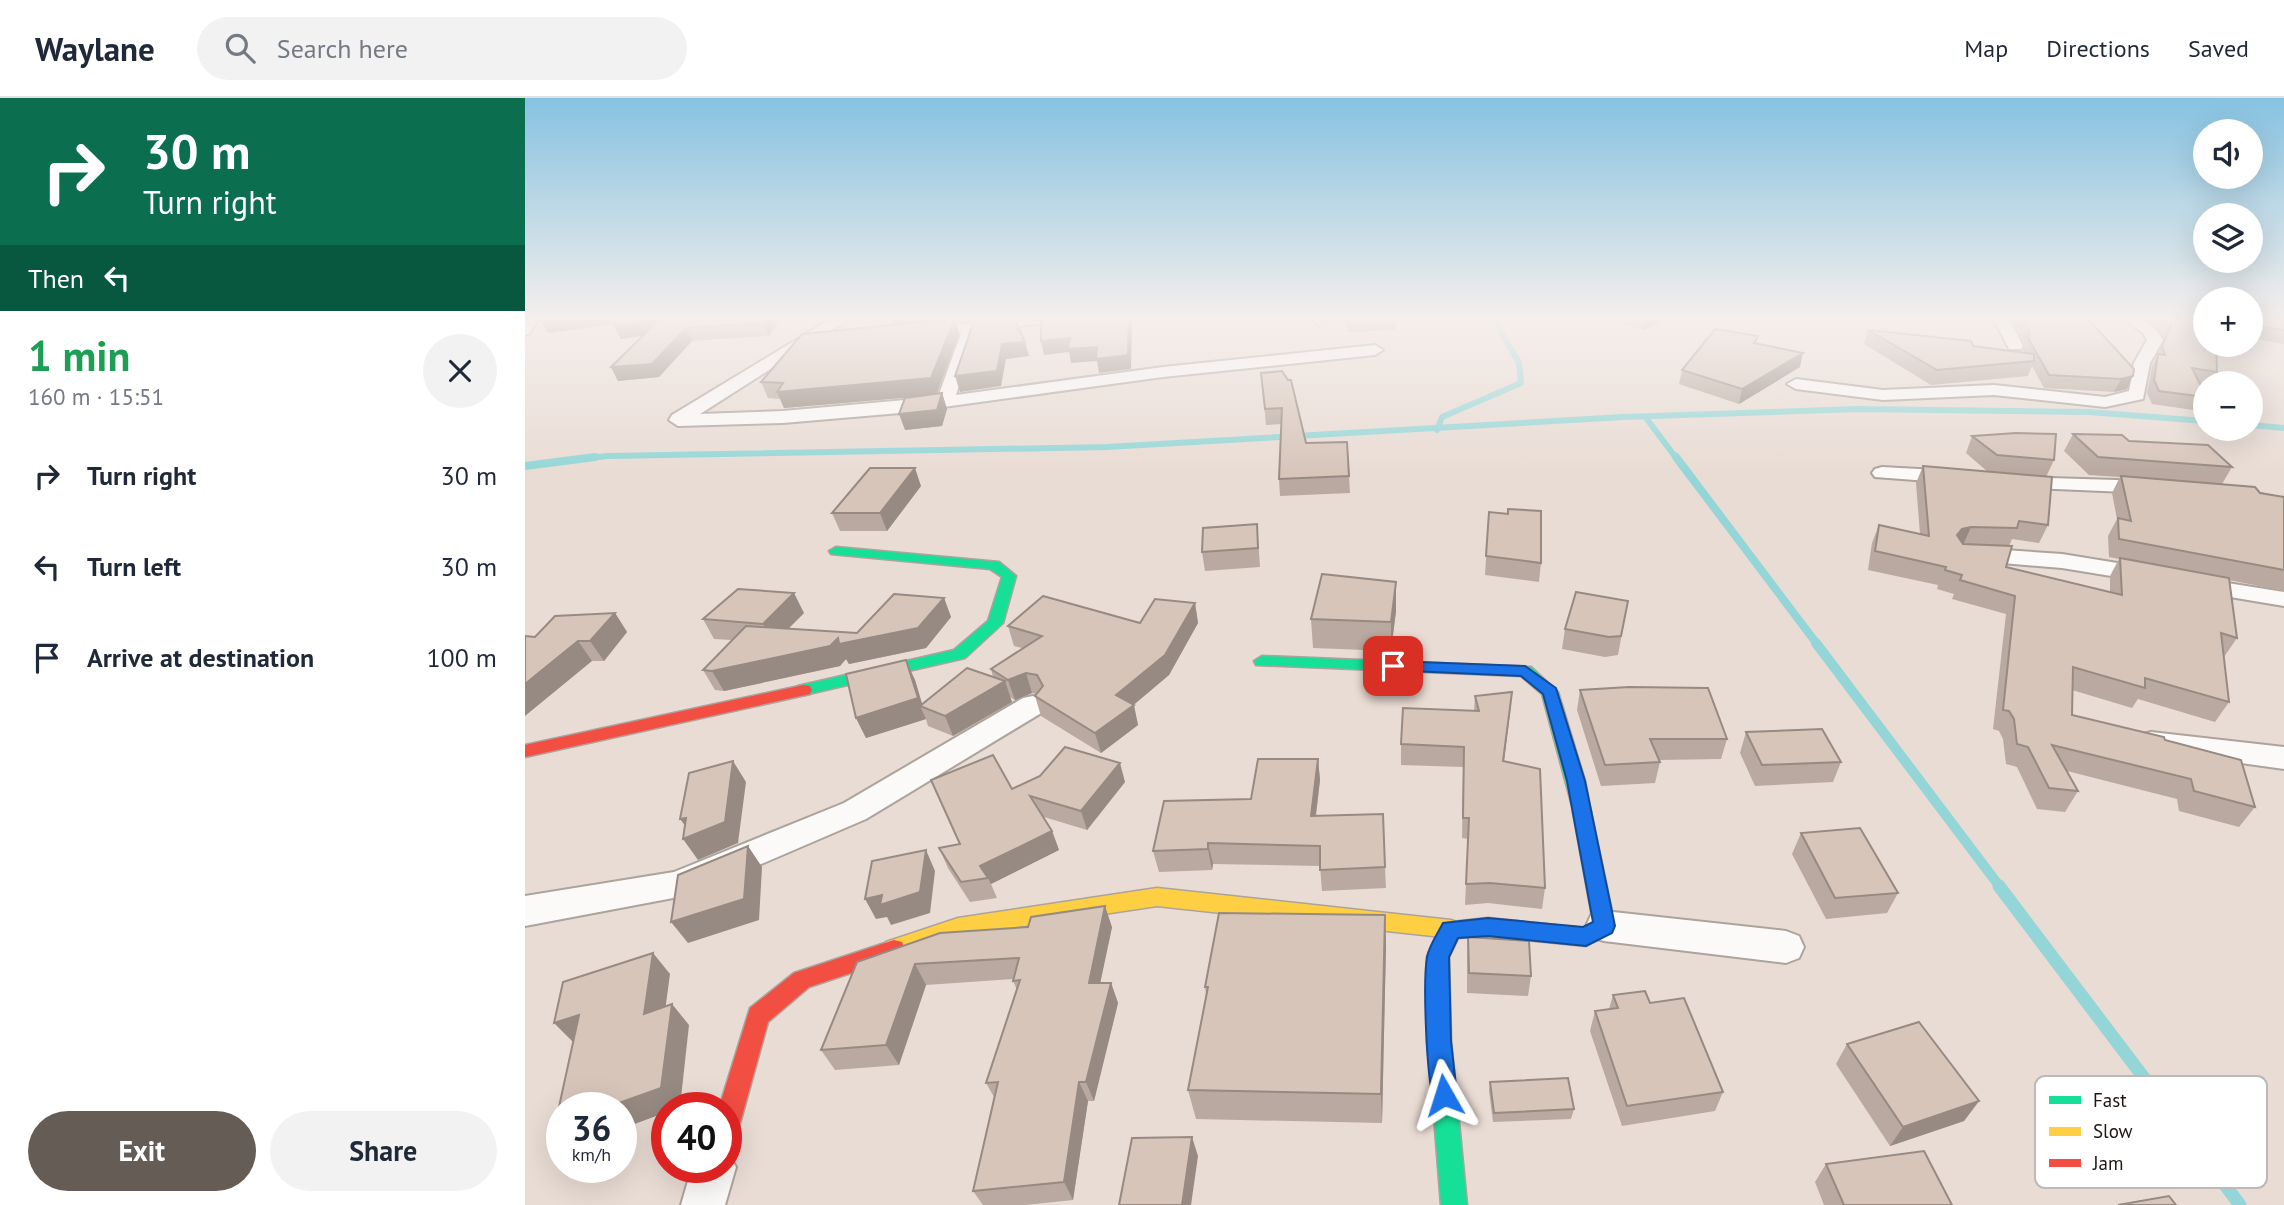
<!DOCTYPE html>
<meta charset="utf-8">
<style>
body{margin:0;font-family:"PT Sans",sans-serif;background:#f2f2f3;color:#1f2937;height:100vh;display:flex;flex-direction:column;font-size:26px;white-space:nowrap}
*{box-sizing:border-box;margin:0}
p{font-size:23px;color:#747a83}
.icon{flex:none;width:38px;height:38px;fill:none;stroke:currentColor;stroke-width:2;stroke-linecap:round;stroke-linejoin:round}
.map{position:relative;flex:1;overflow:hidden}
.side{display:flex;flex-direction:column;background:#fff;width:525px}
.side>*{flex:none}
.top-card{background:#0b6e4f;color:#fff;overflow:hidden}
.tools{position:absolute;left:1668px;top:21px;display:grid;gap:14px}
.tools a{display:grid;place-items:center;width:70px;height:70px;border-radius:50%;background:#fff;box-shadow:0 7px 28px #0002;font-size:35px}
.speed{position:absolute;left:21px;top:994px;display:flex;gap:14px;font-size:35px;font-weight:700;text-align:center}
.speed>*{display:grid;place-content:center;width:91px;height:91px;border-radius:50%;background:#fff;box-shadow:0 7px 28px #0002;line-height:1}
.speed small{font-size:18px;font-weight:400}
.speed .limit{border:10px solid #d22;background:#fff;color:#111}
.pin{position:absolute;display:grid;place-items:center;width:60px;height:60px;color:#fff;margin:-30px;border-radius:14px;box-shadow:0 4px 10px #0006}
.me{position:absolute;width:77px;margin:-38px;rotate:354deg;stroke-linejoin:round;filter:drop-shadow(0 0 5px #0008)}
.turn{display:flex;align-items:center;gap:24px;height:147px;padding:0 28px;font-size:32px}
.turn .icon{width:91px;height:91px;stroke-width:2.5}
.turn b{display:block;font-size:49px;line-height:60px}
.then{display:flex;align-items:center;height:66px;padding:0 28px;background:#0003;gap:14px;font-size:26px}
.round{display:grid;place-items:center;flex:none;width:74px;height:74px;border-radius:37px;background:#f2f2f3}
.summary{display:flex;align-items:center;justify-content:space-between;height:119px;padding:0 28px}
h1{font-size:42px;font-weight:700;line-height:52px;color:#1e9e55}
.button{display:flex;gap:14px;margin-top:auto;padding:14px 28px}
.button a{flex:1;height:80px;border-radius:42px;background:#655c55;color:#fff;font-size:28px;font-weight:700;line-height:80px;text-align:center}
.button a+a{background:#f2f2f3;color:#1f2937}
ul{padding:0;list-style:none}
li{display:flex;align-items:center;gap:21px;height:91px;padding:0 28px}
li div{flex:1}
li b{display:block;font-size:26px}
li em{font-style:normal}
header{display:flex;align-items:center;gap:42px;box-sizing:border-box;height:98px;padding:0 35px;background:#fff;border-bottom:2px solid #e0e1e3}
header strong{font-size:33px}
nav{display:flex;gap:38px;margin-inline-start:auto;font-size:24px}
.search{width:490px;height:63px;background:#f2f2f3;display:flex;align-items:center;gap:18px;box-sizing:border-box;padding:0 24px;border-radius:38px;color:#747a83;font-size:26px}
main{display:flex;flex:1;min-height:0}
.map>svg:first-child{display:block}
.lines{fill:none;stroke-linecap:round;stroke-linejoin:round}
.stream-far3{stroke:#94d6d7;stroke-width:6}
.stream-far2{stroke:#94d6d7;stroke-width:8}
.stream-far1{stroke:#94d6d7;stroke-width:10}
.stream{stroke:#94d6d7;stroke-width:13}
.street-casing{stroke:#aca39c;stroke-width:4}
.fast-casing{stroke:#aca39c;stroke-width:3}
.slow-casing{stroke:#aca39c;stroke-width:3}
.jam-casing{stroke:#aca39c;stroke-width:3}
.street{fill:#fcfaf9;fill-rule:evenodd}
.fast{fill:#16e098;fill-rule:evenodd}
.slow{fill:#ffcf43;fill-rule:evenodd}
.jam{fill:#f24e42;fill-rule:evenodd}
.wall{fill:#b9a9a0}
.shaded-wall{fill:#968a82}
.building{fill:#d7c5ba;stroke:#968a82;stroke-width:2}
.route{fill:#1a73e8;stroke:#114b97;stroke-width:2}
.key{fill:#fff;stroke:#bcb9b8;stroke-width:2}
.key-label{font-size:19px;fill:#1e1711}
</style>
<header>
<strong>Waylane</strong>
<div class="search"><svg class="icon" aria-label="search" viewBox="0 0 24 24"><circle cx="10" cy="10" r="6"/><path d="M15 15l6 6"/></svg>Search here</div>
<nav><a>Map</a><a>Directions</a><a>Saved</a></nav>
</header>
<main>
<section class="side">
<div class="top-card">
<div class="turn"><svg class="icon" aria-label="right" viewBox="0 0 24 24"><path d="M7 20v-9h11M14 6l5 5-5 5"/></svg><div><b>30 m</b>Turn right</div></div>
<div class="then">Then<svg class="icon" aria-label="left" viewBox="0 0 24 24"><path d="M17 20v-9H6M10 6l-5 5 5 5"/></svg></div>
</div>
<div class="summary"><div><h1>1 min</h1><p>160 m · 15:51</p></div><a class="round"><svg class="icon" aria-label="close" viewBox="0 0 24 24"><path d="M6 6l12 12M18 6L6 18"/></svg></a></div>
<ul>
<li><svg class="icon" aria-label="right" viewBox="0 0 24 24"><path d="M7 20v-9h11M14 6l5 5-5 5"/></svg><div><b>Turn right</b></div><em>30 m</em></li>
<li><svg class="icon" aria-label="left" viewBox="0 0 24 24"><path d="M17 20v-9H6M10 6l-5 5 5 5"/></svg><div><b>Turn left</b></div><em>30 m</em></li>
<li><svg class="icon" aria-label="arrive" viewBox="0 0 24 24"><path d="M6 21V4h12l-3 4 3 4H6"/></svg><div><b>Arrive at destination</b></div><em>100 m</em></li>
</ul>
<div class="button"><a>Exit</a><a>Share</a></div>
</section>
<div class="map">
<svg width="1759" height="1107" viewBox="0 0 1759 1107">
<rect width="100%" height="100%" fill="#e9dcd4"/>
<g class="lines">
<g class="stream-far3">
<polyline points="1121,320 1152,361"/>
<polyline points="1726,327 1759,330"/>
<polyline points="912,332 917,319 996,285 994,265 967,219"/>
<polyline points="56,361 82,358 582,349 1098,319 1332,311 1564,314 1680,323"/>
</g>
<g class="stream-far2">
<polyline points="1151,359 1292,546"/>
<polyline points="0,368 70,359"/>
</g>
<polyline class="stream-far1" points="1291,545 1475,789"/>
<polyline class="stream" points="1474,788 1715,1107"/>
<defs>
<g id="street">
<polygon points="15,219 5,235 0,237 0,219"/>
<polygon points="309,219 327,219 175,316 258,313 413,299 436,235 398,240 390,235 392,232 490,219 536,219 529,224 451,233 431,297 638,269 850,247 858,252 850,257 638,279 375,315 258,325 153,328 144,322 147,317"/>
<polygon points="784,219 800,219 802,222 794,227"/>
<polygon points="1468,219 1483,219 1498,248 1496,251 1484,251"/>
<path d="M1596,219C1616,219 1627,224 1638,242L1625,265L1618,301L1580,309L1469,297L1358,302L1271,291L1262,286L1271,281L1358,292L1469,287L1580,299L1604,293L1609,265L1622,242L1618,235Z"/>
<polygon points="1357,369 1430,373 1437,375 1440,379 1437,383 1430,385 1350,379 1347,375 1350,371"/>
<polygon points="1493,379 1625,383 1632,385 1635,389 1632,393 1625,395 1486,389 1483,385 1486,381"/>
<polygon points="1450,450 1537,456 1623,470 1631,472 1635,477 1631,482 1623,484 1537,470 1442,462 1438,457 1442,452"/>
<polygon points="1671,480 1759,494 1759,508 1663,492 1659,487 1663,482"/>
<polygon points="508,598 518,600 522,607 518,614 341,721 164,797 0,828 0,798 149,774 319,705 498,600"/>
<polygon points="1626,634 1759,649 1759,671 1616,651 1611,644 1616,637"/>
<polygon points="1079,813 1261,833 1274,838 1279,849 1274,860 1261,865 1079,843 1066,839 1061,828 1066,817"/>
<polygon points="201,1052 211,1069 200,1107 156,1107 167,1069 201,1069"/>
</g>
<g id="fast">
<polygon points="311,449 474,464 491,478 478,525 440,560 279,597 273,596 271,592 273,588 429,552 463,523 477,479 465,471 306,456 304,453"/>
<polygon points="737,558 1006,569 1033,594 1060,683 1066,714 1064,719 1057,721 1050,719 1017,596 996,578 731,567 729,563"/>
<polygon points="919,981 928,984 931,993 942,1107 916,1107 907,993 910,984"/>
</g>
<polygon id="slow" points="632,790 926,822 934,825 937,831 934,837 926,840 632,808 433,838 369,860 361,858 358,851 361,844 433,820"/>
<g id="jam">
<polygon points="279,587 285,588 287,592 285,596 0,659 0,647"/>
<polygon points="1057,707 1064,709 1066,714 1090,828 1087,834 1061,848 963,838 933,840 924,859 926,943 931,993 928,1002 919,1005 910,1002 907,993 902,943 902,859 918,825 963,820 1058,830 1068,824 1048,714 1050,709"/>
<polygon points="369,842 377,844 380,851 377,858 284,889 243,924 214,1029 210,1038 201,1042 201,1010 194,1010 225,910 269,875"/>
</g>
</defs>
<use href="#street" class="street-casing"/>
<use href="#fast" class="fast-casing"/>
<use href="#slow" class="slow-casing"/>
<use href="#jam" class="jam-casing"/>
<use href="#street" class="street"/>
<use href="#fast" class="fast"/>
<use href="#slow" class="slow"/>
<use href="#jam" class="jam"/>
</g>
<g class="wall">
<polygon points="256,219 244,238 167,243 134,279 93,283 86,269 118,238 96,241 90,226 23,235 16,223"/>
<polygon points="365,219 439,219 438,221 430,222 434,236 412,296 417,295 422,311 417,328 380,332 388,299 259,310 255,301 243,300 236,284 368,227"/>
<polygon points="821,219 870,219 871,232 823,234"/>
<polygon points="1080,219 1146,219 1118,232"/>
<polygon points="1486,219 1561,219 1602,291 1589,294 1519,290 1507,268 1503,278 1406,287 1339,246 1343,232 1500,255 1498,252 1500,247"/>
<polygon points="1617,219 1680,219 1692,274 1686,285 1680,285 1680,286 1675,286 1680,296 1680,303 1675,313 1627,306 1622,295 1627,268 1640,241 1631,229"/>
<polygon points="1726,219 1759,219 1759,246 1726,240"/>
<polygon points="1233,238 1231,245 1275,269 1214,306 1154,286 1157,272"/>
<polygon points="736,275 781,345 822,344 825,395 755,398 754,381 756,326 741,327"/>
<polygon points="1548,336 1604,343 1707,369 1697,386 1759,399 1759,493 1704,482 1712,540 1699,559 1704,604 1690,624 1613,601 1607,610 1547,592 1547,617 1640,642 1730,709 1714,729 1654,713 1652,701 1542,673 1553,693 1540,714 1512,711 1492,669 1481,666 1478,641 1474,633 1468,631 1481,516 1427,501 1429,496 1412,491 1413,487 1343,472 1347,445 1354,427 1395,436 1391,385 1398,368 1463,374 1441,355 1447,338 1529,362 1521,379 1523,427 1514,445 1487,441 1484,448 1481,469 1585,494 1585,478 1594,461 1584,459 1583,438 1592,421 1587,395 1595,379 1564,377 1539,353"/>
<polygon points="396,388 362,433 315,433 307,415"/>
<polygon points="964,414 983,415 1016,465 1014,484 960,477"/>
<polygon points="732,426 735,469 680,473 677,454"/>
<polygon points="419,500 426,519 401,550 324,566 321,561 315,568 199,593 190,592 178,572 207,542 189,541 178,521 279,515 263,531 332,535"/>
<polygon points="1103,503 1093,557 1080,559 1037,551 1040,531"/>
<polygon points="670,505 673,525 644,577 608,607 613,627 576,655 516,618 510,598 511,596 507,595 490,602 485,599 487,604 428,638 403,628 401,621 341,640 331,620 390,582 397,606 468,579 466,571 497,550 489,548 483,528 615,525"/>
<polygon points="871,513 866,553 788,550 786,521"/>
<polygon points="90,515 102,534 79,563 67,563 10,539"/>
<polygon points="1055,592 1202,641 1196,661 1134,662 1135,664 1130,685 1076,688 1052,612"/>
<polygon points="987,594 979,664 1020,790 1017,811 963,805 940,807 943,741 937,740 938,669 876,667 876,646 949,613 950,598"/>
<polygon points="1221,634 1316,664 1308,684 1230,688 1215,655"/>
<polygon points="793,661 795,682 791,718 860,769 861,790 797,793 795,768 688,766 687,772 634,774 628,753 726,701"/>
<polygon points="600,684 562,732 519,719 527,733 534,752 466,786 472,800 445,804 423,770 414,750 435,746 487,691"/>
<polygon points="1276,735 1373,795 1362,815 1301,821 1267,756"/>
<polygon points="860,817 861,847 857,1025 671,1021 663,992 681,896 680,889"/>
<polygon points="587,829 575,885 586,885 593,905 569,1003 563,1003 548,1102 500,1107 458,1107 448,1093 469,999 461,985 492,892 488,883 488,881 401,887 374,967 310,972 296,952 332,864"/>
<polygon points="943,839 1006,878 1003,898 942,895 942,860"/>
<polygon points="1088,897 1198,994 1190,1013 1097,1028 1065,933 1070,913 1084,911"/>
<polygon points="1322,946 1454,1003 1439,1023 1365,1048 1311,966"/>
<polygon points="965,984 1049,1011 1046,1021 968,1024 964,993"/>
<polygon points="1301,1066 1427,1107 1299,1107 1290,1084"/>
</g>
<g class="shaded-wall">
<polygon points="41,219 99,219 101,224 23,235 16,223"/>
<polygon points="242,219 256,219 244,238 238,225"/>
<polygon points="365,219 439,219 438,221 430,222 434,236 411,297 259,310 252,294 368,228"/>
<polygon points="604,219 606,219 607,223 606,271 574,275 572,263 546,265 544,254 519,257 516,243 545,240"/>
<polygon points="1120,219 1146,219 1118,232"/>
<polygon points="134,222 140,234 96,241 89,228"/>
<polygon points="161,230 167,243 134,279 93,283 86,269"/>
<polygon points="500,244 504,258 481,261 476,288 435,294 430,278 477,246"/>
<polygon points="1278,255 1275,269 1214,306 1217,291"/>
<polygon points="1608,278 1602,291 1589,294 1596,281"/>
<polygon points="417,295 422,311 417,328 380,332 374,316"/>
<polygon points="390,370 396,388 362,433 355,415"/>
<polygon points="1446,429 1438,447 1432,437 1437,431"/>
<polygon points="871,484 871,513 866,553 866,524"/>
<polygon points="269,495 279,515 248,546 238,526"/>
<polygon points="419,500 426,519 401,550 324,566 321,561 315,568 199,593 187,573 313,540 316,546"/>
<polygon points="670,505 673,525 644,577 605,610 609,607 613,627 576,655 570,635 591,597"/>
<polygon points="90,515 102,534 79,563 65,543"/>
<polygon points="53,543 67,563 0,618 0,586"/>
<polygon points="381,562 390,582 398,609 395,608 401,621 341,640 331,620"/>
<polygon points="501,575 507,595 490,602 483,582"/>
<polygon points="480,583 487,604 428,638 420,618"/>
<polygon points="987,594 985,615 976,684 978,663"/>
<polygon points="793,661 795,682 788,739 786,718"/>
<polygon points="208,663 221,684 213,745 173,762 158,741 167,737 155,721"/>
<polygon points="595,665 600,684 562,732 556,713"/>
<polygon points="527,733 534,752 466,786 463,780 455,768"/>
<polygon points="683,745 688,766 687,772 683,751"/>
<polygon points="223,748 237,769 234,822 163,845 146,824"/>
<polygon points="401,752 410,773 405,815 366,827 362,819 351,821 340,801"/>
<polygon points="580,808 587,829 571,905 564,885"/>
<polygon points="860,817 861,847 857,1025 856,996"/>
<polygon points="128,855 145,876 137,936 119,916"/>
<polygon points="390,866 401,887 374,967 361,947"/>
<polygon points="586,885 593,905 569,1003 561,984"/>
<polygon points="147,906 164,927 155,1009 142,1010 142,1014 96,1031 96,1010 80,1010"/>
<polygon points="54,917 49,945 29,925"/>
<polygon points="554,984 563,1003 548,1102 539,1084"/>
<polygon points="1454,1003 1439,1023 1365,1048 1378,1029"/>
<polygon points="37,1025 37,1033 30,1027"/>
<polygon points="667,1039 673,1058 666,1107 657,1107"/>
</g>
<g class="building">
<polygon points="17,219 41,219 16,223"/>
<polygon points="92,219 242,219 238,225 161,230 127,266 86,269 134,222 89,228"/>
<polygon points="459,219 488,219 500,244 477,246 472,273 430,278 450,220"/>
<polygon points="516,219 604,219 603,257 571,261 572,249 543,251 545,240 516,243"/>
<polygon points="1497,219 1561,219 1609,271 1608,278 1596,281 1524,277 1503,240 1505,235"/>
<polygon points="1639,219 1680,219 1680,247 1691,247 1692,274 1667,270 1680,296 1680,299 1634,293 1629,282 1633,256 1640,257 1637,248 1646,228"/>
<polygon points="1726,219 1759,219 1759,232 1726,227"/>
<polygon points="430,221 406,280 252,294 258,285 236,284 277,236"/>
<polygon points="1190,231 1233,238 1229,245 1278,255 1217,291 1157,272"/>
<polygon points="1343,232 1446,243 1448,248 1509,256 1509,263 1412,272"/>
<polygon points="757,273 763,282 766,282 781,345 822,344 824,378 754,381 757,310 740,311 736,275"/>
<polygon points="417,295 412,312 374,316 380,300"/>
<polygon points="1491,335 1531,336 1529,362 1472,357 1447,338"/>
<polygon points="1548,336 1597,337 1604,343 1683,347 1707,369 1573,359"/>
<polygon points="1398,368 1527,379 1523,427 1494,423 1492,430 1446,429 1437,431 1432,437 1438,446 1487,448 1481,469 1597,497 1595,460 1704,480 1712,540 1696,535 1704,604 1620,580 1620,590 1548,569 1547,617 1639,639 1640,642 1716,662 1730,709 1669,693 1666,681 1527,647 1553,693 1524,690 1503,649 1492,646 1489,621 1484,613 1478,612 1490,498 1435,482 1437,477 1420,472 1421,469 1350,453 1354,427 1404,438"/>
<polygon points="345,370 390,370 355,415 307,415"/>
<polygon points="1596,378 1730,389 1735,395 1759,399 1759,472 1594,441 1593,420 1606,423"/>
<polygon points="983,411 1016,413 1016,465 961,458 964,414 983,416"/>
<polygon points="732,426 733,450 677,454 678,430"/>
<polygon points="797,476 871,484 866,524 786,521"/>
<polygon points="213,491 269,495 238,526 178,521"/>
<polygon points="1051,494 1103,503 1096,538 1084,539 1040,531"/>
<polygon points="369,496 419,500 393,530 314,546 313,540 305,548 187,573 178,572 221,528 332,535"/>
<polygon points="518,498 615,525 630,501 670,505 640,557 591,597 609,607 570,635 510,598 518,588 512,577 501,575 483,582 466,571 517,538 483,528"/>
<polygon points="90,515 65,543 53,543 0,586 0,538 10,539 30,518"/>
<polygon points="381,562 393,600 331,620 321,576"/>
<polygon points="442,570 480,583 420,618 395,608"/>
<polygon points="1104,589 1183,590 1202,641 1125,641 1135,664 1080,667 1055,592"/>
<polygon points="987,594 978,663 1015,671 1020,790 965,785 941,786 944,720 938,720 939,649 876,646 878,610 954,613 950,598"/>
<polygon points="1297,631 1316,664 1237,667 1221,634"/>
<polygon points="540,649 595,665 556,713 505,698 527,733 455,768 463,780 436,784 414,750 435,746 406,682 468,657 487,691 515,678"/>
<polygon points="733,661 793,661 786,718 858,716 860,769 795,772 795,748 683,745 683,751 628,753 639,703 726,701"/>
<polygon points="208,663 200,724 158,741 161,720 155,721 164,675"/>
<polygon points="1335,730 1373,795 1310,800 1276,735"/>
<polygon points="223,748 219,801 146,824 153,777"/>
<polygon points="401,752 395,794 355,807 357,797 340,801 347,763"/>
<polygon points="580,808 564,885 586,885 561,984 554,984 539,1084 448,1093 473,984 461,985 495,882 488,883 494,860 390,866 361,947 296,952 332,864 415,835 503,829 506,819"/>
<polygon points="694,815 860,817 856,996 663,992 683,889 680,889"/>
<polygon points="943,839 1004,843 1006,878 944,875"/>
<polygon points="128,855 119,916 147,906 136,990 80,1010 37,1010 37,1025 30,1027 54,917 29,925 38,884"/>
<polygon points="1120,893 1125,905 1159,900 1198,994 1102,1008 1070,913 1093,910 1088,897"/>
<polygon points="1394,924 1454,1003 1378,1029 1322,946"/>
<polygon points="1043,980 1049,1011 969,1015 965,984"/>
<polygon points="667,1039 657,1107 594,1107 607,1040"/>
<polygon points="1399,1053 1427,1107 1319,1107 1301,1066"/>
<polygon points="1644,1098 1651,1107 1593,1107"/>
</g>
<linearGradient id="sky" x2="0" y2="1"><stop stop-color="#86c2e1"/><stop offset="0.59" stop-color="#f5efec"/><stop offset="1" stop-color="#f5efec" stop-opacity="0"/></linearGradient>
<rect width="1759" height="374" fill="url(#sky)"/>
<path class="route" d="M868,563L1000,568L1031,590L1060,683L1090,828L1087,835L1061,848L963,838L933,840L924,859L926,943L932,997L928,1006L919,1009L910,1006C901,984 898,883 902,859C904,848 913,835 918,825L963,820L1058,829L1068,824L1042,683L1018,596L996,578L863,572L860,568L863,564Z"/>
<rect x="1510" y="978" width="232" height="112" rx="10" class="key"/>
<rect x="1524" y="998" width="32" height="8" fill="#16e098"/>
<rect x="1524" y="1029" width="32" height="9" fill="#ffcf43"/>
<rect x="1524" y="1061" width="32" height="8" fill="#f24e42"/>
<g class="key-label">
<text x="1568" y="1009">Fast</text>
<text x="1568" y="1040">Slow</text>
<text x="1568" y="1072">Jam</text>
</g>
</svg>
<div class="tools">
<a><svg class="icon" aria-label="sound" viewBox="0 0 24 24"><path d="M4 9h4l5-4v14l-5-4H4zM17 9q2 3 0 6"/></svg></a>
<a><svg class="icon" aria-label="layers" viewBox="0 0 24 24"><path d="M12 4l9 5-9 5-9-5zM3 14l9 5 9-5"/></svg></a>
<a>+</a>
<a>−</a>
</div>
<div class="speed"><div>36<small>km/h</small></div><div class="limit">40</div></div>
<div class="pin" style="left:868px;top:568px;background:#d93025"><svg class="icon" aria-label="arrive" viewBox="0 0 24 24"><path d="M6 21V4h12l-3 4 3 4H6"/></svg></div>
<svg class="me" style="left:919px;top:997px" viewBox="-20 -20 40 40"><path d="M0-17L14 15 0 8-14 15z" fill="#1a73e8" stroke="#fff" stroke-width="4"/></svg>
</div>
</main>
